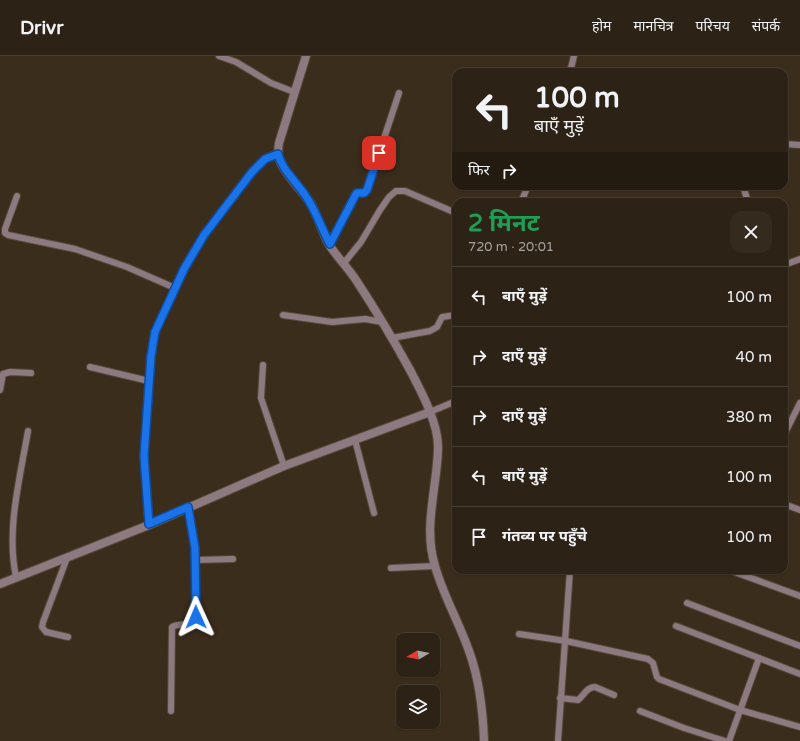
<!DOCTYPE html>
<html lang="hi">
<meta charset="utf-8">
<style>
body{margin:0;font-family:"Varela Round","Noto Sans Devanagari",sans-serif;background:#342a1e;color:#f1f3f6;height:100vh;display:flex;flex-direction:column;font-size:15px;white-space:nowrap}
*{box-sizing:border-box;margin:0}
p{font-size:13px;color:#a6a4a0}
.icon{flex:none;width:22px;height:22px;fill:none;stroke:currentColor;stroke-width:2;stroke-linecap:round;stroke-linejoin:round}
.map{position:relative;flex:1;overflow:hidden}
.side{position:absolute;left:452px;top:142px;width:336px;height:376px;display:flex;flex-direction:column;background:#2c2215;border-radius:12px;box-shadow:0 1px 3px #0004,0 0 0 1px #483f34}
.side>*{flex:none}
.top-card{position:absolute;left:452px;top:12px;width:336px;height:122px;border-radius:12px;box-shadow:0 1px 3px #0004,0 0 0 1px #483f34;background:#2c2215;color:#f1f3f6;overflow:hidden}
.needle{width:26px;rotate:260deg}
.controls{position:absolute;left:396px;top:577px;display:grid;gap:8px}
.controls a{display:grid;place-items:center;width:44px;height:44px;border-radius:8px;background:#2c2215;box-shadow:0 1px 3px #0004,0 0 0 1px #483f34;font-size:20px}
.pin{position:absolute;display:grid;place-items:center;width:34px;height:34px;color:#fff;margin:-17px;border-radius:8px;box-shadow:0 2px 6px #0006}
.me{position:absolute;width:44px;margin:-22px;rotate:359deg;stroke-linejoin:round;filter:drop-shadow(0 0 3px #0008)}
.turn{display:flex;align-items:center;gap:14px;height:84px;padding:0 16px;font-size:18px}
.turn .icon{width:52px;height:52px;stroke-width:2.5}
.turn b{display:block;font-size:28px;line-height:34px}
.then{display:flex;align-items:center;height:38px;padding:0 16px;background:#0003;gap:8px;font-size:15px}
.round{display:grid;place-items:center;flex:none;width:42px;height:42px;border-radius:12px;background:#342a1e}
.overview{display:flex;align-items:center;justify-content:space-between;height:68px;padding:0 16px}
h1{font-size:24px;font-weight:700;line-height:30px;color:#1e9e55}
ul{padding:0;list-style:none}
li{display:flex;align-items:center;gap:12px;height:60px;padding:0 16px;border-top:1px solid #483f34}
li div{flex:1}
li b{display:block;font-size:15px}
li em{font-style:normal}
header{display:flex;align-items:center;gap:24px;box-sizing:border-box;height:56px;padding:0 20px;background:#2c2215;border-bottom:1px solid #483f34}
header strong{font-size:19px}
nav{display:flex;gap:22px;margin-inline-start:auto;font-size:14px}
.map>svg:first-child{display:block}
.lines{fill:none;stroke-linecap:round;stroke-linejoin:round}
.minor-casing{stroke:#554838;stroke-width:8}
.tertiary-casing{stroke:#554838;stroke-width:10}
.minor{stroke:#8d7980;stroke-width:6}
.tertiary{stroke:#8d7980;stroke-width:8}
.route-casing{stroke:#114b97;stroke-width:10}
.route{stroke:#1a73e8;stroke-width:7}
</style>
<header>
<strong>Drivr</strong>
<nav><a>होम</a><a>मानचित्र</a><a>परिचय</a><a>संपर्क</a></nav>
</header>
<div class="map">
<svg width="800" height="685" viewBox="0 0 800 685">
<rect width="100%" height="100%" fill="#3b2d1c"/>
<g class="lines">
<defs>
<g id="minor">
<polyline points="219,0 236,6 271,27 294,36"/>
<polyline points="570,16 574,0"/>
<polyline points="784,88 800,89"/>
<polyline points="743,130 748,146"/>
<polyline points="17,140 5,173 5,177 8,179 75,193 127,211 175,232"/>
<polyline points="521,146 528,130"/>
<polyline points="329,188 356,139 357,137 364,137 367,134 399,37"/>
<polyline points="344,207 361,186 380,154 389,141 396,135 405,135 456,157"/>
<polyline points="784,209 800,203"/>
<polyline points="283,259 332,266 365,263 382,266"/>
<polyline points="392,282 430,275 437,271 442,261 456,259"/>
<polyline points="263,309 261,342 284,410"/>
<polyline points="90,311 149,325"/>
<polyline points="0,334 3,318 10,316 31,317"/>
<polyline points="430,356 456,345"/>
<polyline points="784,379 800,347"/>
<polyline points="355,384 374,457"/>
<polyline points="784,448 800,454"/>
<polyline points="149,469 144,400 151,301 155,276 185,213 204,179 252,116 265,103 278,98"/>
<polyline points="67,502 43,566 42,571 46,576 68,581"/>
<polyline points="196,504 233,503"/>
<polyline points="391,512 434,510"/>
<polyline points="729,514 800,540"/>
<path d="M16,521C6,474 20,422 28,375"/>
<polyline points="687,547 800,590"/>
<polyline points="676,570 800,618"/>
<polyline points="519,578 566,585 648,603 653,607 657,621 659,623 740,654 800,671"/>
<path d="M560,642L578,644C584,640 586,631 595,631L614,639"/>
<path d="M171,655L172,571C181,566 192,572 196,561L195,492L188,451"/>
<polyline points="640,655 684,672 725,685"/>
<polyline points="558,685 570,514"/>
<polyline points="729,685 759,602"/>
</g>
<g id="tertiary">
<path d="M306,0L279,87C278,92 278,97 279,103C284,118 302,134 311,148C319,162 322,177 330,190C338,202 348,212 356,224C375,253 393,283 410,314C421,335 439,368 438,393C437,432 423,471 435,510C443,539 459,566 469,595C479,622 483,656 484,685"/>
<polyline points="0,528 149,469 284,410 430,356"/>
</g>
</defs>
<use href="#minor" class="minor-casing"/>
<use href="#tertiary" class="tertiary-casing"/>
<use href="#minor" class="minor"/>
<use href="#tertiary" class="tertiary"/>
</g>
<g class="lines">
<defs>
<path id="route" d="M196,561L195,492L188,451L149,468L144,400L151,300L155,276L184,213L204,179L252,116L265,103L278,98C282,114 296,125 305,139C316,154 321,172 330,188L356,138L357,137H364L367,134L379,97"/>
</defs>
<use href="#route" class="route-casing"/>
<use href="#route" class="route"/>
</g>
</svg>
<div class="controls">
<a><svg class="needle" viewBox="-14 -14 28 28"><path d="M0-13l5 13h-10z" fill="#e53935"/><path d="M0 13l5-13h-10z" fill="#a6a4a0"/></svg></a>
<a><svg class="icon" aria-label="layers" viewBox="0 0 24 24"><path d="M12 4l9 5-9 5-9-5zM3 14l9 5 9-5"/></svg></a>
</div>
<div class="pin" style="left:379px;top:97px;background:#d93025"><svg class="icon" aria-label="arrive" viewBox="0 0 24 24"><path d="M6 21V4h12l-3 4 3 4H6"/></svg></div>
<svg class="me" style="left:196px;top:561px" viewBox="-20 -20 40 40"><path d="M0-17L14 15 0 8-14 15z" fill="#1a73e8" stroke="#fff" stroke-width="4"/></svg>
<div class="top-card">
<div class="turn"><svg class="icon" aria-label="left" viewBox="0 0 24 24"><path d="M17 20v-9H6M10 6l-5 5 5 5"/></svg><div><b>100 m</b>बाएँ मुड़ें</div></div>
<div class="then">फिर<svg class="icon" aria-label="right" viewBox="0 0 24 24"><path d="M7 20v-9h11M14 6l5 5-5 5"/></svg></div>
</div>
<section class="side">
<div class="overview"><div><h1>2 मिनट</h1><p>720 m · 20:01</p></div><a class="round"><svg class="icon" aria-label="close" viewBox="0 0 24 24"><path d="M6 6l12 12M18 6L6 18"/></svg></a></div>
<ul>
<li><svg class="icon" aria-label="left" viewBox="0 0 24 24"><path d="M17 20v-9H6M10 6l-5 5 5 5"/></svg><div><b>बाएँ मुड़ें</b></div><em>100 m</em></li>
<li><svg class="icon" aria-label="right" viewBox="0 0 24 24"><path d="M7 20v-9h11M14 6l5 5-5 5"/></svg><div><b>दाएँ मुड़ें</b></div><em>40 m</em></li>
<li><svg class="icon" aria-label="right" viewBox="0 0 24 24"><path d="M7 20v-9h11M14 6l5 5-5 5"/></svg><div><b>दाएँ मुड़ें</b></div><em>380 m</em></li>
<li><svg class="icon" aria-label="left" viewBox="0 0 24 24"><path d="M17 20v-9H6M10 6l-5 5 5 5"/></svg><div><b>बाएँ मुड़ें</b></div><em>100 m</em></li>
<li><svg class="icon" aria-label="arrive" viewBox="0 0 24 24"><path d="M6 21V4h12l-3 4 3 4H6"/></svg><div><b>गंतव्य पर पहुँचे</b></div><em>100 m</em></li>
</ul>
</section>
</div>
